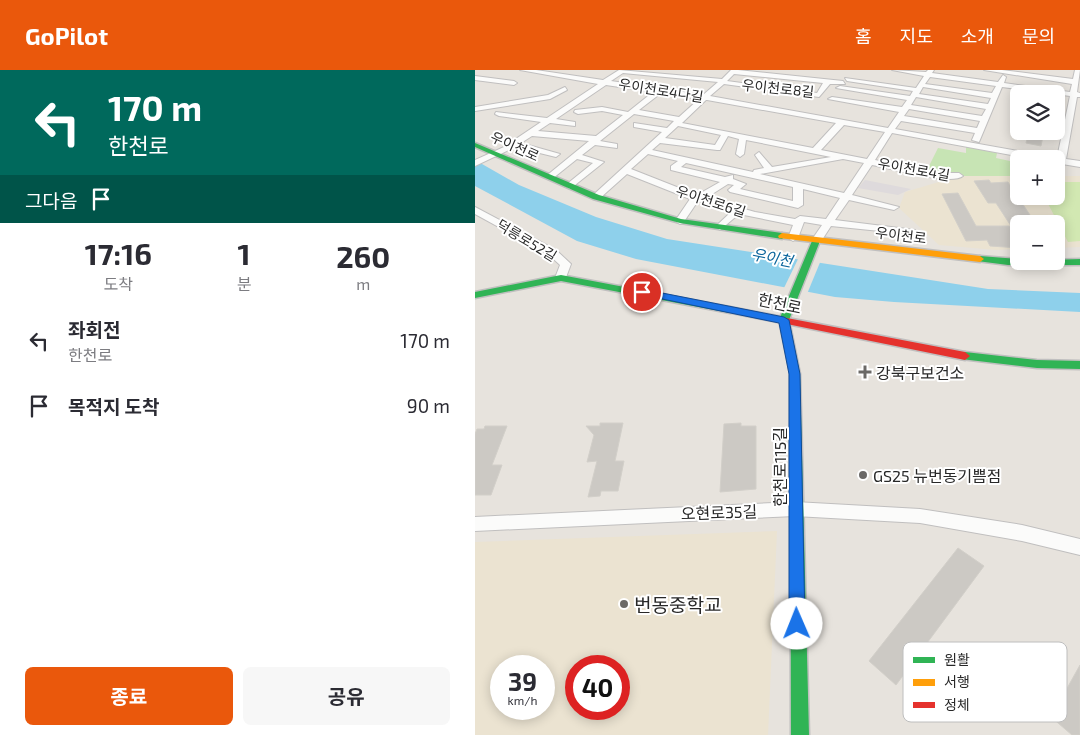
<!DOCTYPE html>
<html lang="ko">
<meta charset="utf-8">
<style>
body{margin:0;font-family:"Exo 2","Noto Sans KR",sans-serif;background:#f7f7f7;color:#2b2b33;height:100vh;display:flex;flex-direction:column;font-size:19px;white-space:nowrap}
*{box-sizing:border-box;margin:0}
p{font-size:16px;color:#7c7c81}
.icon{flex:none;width:28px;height:28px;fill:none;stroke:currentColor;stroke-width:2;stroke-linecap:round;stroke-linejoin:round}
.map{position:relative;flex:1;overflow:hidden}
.details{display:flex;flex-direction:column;background:#fff;width:475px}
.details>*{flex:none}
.banner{background:#00695c;color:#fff;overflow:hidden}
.buttons{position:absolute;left:535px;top:15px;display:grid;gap:10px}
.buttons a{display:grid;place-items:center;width:55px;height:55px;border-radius:8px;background:#fff;box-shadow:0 2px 12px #0003;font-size:25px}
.speed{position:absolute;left:15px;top:585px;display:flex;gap:10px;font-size:25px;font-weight:700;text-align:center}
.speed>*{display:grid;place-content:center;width:65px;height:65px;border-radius:50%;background:#fff;box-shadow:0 2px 12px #0003;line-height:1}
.speed small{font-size:12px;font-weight:400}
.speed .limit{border:8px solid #d22;background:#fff;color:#111}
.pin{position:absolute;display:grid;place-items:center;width:42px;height:42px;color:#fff;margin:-21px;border:2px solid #fff;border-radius:50%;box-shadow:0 1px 5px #0007}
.me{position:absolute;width:55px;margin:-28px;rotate:359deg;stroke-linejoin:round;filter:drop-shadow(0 0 4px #0008)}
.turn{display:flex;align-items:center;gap:18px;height:105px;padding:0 25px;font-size:22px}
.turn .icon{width:65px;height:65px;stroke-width:2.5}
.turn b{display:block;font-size:35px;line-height:42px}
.then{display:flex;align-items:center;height:48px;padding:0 25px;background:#0003;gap:10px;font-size:19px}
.eta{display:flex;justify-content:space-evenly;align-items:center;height:85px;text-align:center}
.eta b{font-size:30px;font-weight:700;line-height:35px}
.action{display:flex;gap:10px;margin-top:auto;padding:10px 25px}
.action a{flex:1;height:58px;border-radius:8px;background:#ea580c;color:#fff;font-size:20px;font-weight:700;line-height:58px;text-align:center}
.action a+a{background:#f7f7f7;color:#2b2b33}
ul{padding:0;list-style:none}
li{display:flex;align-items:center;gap:15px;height:65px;padding:0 25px}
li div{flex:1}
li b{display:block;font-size:19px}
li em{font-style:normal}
header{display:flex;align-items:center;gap:30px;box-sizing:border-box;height:70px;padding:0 25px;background:#ea580c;color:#fff}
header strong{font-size:24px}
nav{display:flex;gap:28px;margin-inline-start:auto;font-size:18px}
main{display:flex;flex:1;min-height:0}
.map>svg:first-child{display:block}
.industrial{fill:#dedadc}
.education{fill:#ebe3d1;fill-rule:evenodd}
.green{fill:#c7e4b4}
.pitch{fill:#d2e8b2}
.water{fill:#8ed0eb}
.pier{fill:#e7e3dd}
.building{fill:#ccc9c4;stroke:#d2cfc9}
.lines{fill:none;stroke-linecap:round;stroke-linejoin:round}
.street-casing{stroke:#c0bfbf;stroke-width:2}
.fast-casing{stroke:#c0bfbf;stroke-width:3}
.slow-casing{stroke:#c0bfbf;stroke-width:3}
.jam-casing{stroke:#c0bfbf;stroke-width:3}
.street{fill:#fbfbfa;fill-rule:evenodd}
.fast{fill:#30b455;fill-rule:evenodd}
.slow{fill:#ff9f0a;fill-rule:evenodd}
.jam{fill:#e5322d;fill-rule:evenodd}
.route{fill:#1a73e8;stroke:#114b97}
.poi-dot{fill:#6b6967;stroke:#fff;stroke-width:2}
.labels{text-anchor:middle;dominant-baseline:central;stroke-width:4;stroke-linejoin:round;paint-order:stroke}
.far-street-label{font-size:14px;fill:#282828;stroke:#fff}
.far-water-label{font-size:15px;font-style:italic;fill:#0a649b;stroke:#fff}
.street-label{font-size:16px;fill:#282828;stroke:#fff}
.poi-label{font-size:16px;fill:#282828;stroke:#fff;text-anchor:start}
.near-poi-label{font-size:19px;fill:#282828;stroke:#fff;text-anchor:start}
.key{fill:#fff;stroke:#bebebe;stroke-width:1}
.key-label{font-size:14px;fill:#282828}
</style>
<header>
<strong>GoPilot</strong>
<nav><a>홈</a><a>지도</a><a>소개</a><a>문의</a></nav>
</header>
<main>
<section class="details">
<div class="banner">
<div class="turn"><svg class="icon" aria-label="left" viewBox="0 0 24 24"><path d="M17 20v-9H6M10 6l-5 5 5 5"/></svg><div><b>170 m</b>한천로</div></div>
<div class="then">그다음<svg class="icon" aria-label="arrive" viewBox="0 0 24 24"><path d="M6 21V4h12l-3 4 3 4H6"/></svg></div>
</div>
<div class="eta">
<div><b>17:16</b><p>도착</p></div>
<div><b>1</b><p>분</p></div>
<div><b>260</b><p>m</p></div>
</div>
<ul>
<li><svg class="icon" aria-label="left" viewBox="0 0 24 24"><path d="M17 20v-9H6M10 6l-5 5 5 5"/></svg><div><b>좌회전</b><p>한천로</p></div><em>170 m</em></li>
<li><svg class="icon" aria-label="arrive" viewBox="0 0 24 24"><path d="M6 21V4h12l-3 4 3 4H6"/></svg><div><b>목적지 도착</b></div><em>90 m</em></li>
</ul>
<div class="action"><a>종료</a><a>공유</a></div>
</section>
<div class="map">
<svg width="605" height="665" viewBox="0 0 605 665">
<rect width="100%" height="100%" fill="#e7e3dd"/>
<polygon class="industrial" points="390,110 436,119 423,125 383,118"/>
<g class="education">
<polygon points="484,106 544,106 544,126 581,126 581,106 605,106 605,177 581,178 581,154 544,154 544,179 521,180 464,175 424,138 430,122"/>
<path d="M302,461L293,665H0V472ZM26,596H69V639H26ZM101,596H144V639H101Z"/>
</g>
<polygon class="green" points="491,77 522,83 521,88 544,93 544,106 484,106 452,100 463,78 491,83"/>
<polygon class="pitch" points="581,112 605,112 605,171 593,172 569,126 581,126"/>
<polygon class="water" points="0,90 44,115 121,147 192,169 513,219 605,223 605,242 419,232 360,227 161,189 102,171 0,116"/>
<polygon class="pier" points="324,187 346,190 332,224 308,220"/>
<g class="building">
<polygon points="554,61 569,61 566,76 551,73"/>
<polygon points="514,110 516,113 533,112 561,154 544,154 544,178 515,176 512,170 491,171 467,124 483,123 501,156 536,156 521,133 513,133 499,111"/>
<polygon points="125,353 148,353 140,391 149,391 143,421 126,421 125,426 113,427 122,391 112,392 119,365 111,356 125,356"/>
<polygon points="266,353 266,356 281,356 281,419 245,422 249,354"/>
<polygon points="10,356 32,356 17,395 27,395 16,425 0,425 0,364 2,359 9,359"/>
<polygon points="483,478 509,496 421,615 394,591"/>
<polygon points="605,595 605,665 597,665 576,647"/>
</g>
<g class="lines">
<defs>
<g id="street">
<path d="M45,0H61L128,10L144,0L247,9L256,0H263L368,11L370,14H355L344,27L249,14L235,26L413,58L424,42L353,29L357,27L427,37L432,30L361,18L365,16L435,26L438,21L372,11L370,8L441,18L449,6L417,0L451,2L453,0H459L457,3L523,12L528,5L531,7L529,13L595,22L597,14L509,0H527L598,9L600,0H605L602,22L605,23V27H602L591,89L605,91V97L581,93V89H558L417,63L400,90L466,103H484L488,106C476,116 414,98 397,95L377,125L424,137L419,140L374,130L360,150L440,160L445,163L444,165L356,156L345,173L341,174L336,171L347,155L329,152L323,168L318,171L313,168L318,155L264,144L245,160L240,157L256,142L223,131L208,153L205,154L200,151L215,129L152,104L124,129L116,127L187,62L159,57V53L192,58L199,51L159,44L125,71L142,74V78L120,75L107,85L129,92L95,119L90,116L92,114L118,93L102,89L77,109L70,107L114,71L57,66L46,73L85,84L81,87L40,77L0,96V90L29,77L66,52L24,46L20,44L21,42L72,48L123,14ZM148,3L243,12L228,25L136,11ZM259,4L348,13L342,23L252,11ZM455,7L521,16L517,23L450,14ZM131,15L178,22L153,42L127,37L100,40L99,42L103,44L127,41L148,45L121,66L63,61L75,53L100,56V52L81,49ZM448,17L516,28L513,34L444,24ZM527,17L595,26L582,88L420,59L426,51L500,63L497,70L504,72ZM186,23L224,29L204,47L164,40ZM441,27L511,39L507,46L436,35ZM231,30H232L361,53L338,78L207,53ZM434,39L505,51L502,58L429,46ZM369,55L410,62L392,89L346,80ZM203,56L246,65L240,75L190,68ZM253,66L264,69L261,84L265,87L269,84L271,70L356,87L297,97L284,82L280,85L289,98L279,100L278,102L177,80L185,73L242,80H245ZM173,84L203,91L196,96V100L245,112L222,125L156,99ZM368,89L389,93L369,123L285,104ZM211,93L318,117V131L265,119L271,114L258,109V105L250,107L206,97ZM253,114L259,115L253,120L255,122L323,138L328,135V119L365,128L351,149L325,146L320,149L280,142L231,128Z"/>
<polygon points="0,6 39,11 42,13 39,15 0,10"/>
<polygon points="90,17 92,20 75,29 0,41 0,37 73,25"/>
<polygon points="0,137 81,180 96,194 90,210 86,211 80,208 85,195 73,184 0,144"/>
<polygon points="320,432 445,439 547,455 605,469 605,485 547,471 445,453 320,446 0,461 0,447"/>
</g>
<g id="fast">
<polygon points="0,73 124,125 206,149 307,163 311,166 307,169 205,153 118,129 0,77"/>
<polygon points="341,168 345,171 314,250 325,304 334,665 316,665 315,304 304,250 337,171"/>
<polygon points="505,186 544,189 544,191 605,189 605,195 533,195 502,191 502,187"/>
<polygon points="86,205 255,237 260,240 255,243 86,211 0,228 0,222"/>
<polygon points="490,282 562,290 605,291 605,299 562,298 486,289 485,286"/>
</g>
<polygon id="slow" points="307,163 505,186 509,189 505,192 304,168 303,166"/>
<polygon id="jam" points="255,237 490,282 495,286 490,290 252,242 250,240"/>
</defs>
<use href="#street" class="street-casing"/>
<use href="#fast" class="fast-casing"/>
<use href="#slow" class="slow-casing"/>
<use href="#jam" class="jam-casing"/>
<use href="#street" class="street"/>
<use href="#fast" class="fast"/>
<use href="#slow" class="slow"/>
<use href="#jam" class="jam"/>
</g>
<polygon class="route" points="167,219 309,247 314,250 325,304 330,554 327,559 322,561 316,559 314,554 314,304 304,253 163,224 163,220"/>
<g class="poi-dot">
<path d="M387.5 294.5h5v5h5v5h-5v5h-5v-5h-5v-5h5z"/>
<circle cx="388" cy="405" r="5"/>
<circle cx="149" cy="534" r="5"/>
</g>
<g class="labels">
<g class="far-street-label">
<text transform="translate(303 18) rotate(6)">우이천로8길</text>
<text transform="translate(186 20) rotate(9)">우이천로4다길</text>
<text transform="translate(40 76) rotate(24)">우이천로</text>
<text transform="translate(439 99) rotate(10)">우이천로4길</text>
<text transform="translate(236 131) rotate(18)">우이천로6길</text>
<text transform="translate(426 165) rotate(7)">우이천로</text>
<text transform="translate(52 170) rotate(31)">덕릉로52길</text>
</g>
<g class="far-water-label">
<text transform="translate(297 187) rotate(11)">우이천</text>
</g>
<g class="street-label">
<text transform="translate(305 233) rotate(12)">한천로</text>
<text transform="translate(304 397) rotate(-90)">한천로115길</text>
<text transform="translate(244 442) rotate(-2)">오현로35길</text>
</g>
<g class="poi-label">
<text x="401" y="302">강북구보건소</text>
<text x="398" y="405">GS25 뉴번동기쁨점</text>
</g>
<g class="near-poi-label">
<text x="159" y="534">번동중학교</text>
</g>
</g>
<rect x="428" y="572" width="164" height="80" rx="8" class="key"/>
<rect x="438" y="587" width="22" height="6" fill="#30b455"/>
<rect x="438" y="609" width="22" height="7" fill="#ff9f0a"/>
<rect x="438" y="632" width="22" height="6" fill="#e5322d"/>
<g class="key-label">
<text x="469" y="595">원활</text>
<text x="469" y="617">서행</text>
<text x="469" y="640">정체</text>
</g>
</svg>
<div class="buttons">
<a><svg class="icon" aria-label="layers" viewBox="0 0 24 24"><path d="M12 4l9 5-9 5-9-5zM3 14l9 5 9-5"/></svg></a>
<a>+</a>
<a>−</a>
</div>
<div class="speed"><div>39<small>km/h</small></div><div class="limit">40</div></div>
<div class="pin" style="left:167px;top:222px;background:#d93025"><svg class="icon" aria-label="arrive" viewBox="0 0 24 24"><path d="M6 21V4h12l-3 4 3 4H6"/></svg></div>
<svg class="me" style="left:322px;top:554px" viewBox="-20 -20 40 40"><circle r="19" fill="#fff"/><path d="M0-13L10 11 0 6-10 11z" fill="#1a73e8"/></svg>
</div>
</main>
